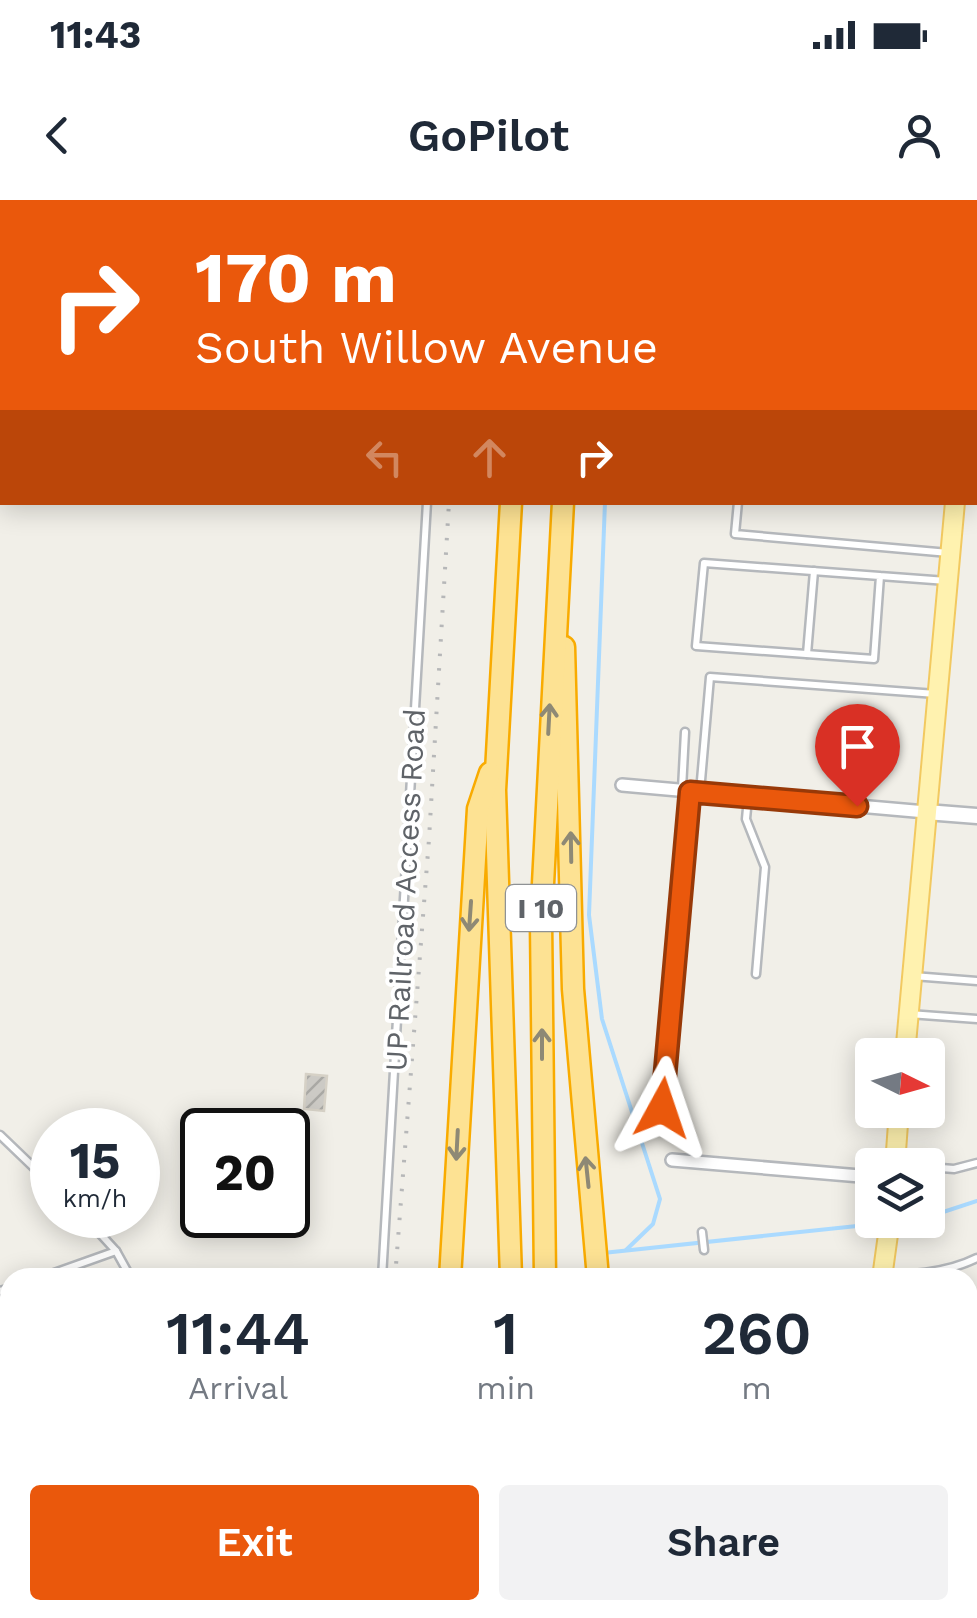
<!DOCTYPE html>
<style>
body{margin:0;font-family:"Work Sans",sans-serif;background:#f2f2f3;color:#1f2937;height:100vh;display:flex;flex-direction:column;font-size:38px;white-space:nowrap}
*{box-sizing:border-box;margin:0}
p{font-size:32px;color:#747a83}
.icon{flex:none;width:55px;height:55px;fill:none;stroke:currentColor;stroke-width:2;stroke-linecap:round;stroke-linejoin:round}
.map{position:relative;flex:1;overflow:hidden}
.drawer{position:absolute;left:0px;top:1068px;width:978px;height:352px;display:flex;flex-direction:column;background:#fff;border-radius:30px 30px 0 0;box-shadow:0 5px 25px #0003}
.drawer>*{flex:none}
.guide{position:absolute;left:0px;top:0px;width:978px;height:305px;box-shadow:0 5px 25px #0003;background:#ea580c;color:#fff;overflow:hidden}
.needle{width:65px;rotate:95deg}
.controls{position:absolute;left:855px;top:838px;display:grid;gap:20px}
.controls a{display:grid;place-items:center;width:90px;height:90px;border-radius:10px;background:#fff;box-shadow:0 5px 25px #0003;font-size:50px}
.speed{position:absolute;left:30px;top:908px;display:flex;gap:20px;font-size:50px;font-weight:700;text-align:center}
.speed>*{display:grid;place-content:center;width:130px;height:130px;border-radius:50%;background:#fff;box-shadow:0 5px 25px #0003;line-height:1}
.speed small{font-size:25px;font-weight:400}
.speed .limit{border:5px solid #111;border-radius:15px;background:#fff;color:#111}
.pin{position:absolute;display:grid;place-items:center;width:85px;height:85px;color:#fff;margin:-102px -42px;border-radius:50% 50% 50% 0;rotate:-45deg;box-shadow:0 0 10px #0007}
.pin .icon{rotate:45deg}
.me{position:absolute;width:110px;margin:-55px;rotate:5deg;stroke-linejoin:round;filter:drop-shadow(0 0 8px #0008)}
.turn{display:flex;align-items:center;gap:35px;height:210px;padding:0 30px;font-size:45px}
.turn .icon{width:130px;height:130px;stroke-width:2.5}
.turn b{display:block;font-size:70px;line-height:85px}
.lanes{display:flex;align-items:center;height:95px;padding:0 30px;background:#0003;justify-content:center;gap:50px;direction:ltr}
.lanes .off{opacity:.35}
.eta{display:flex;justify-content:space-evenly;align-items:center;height:170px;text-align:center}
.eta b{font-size:60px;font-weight:600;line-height:70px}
.action{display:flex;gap:20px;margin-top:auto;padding:20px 30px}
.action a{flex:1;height:115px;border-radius:10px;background:#ea580c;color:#fff;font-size:40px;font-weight:600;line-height:115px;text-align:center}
.action a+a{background:#f2f2f3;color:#1f2937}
.status{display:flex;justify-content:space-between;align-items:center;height:70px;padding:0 50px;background:#fff;direction:ltr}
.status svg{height:28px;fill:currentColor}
header{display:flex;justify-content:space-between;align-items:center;height:130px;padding:0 30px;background:#fff;font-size:45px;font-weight:600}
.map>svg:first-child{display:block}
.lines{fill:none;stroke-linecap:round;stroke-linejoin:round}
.stream{stroke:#aadaff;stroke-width:4}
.building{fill:url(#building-hatch);stroke:#d6d1c6;stroke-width:2.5}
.service-casing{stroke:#b5b8bc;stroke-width:11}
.minor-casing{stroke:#b5b8bc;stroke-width:16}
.tertiary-casing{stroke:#b5b8bc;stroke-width:19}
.primary-casing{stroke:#f2c960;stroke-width:22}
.motorway-casing{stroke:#f9ab00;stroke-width:25}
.service{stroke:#fff;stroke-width:6}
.minor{stroke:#fff;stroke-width:11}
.tertiary{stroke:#fff;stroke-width:14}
.primary{stroke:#fff2af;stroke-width:18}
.motorway{stroke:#fde293;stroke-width:20}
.rail{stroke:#b6b7b8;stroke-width:4;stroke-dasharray:2.5 12;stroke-linecap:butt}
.oneway{stroke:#8e8975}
.route-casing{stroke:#983908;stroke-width:25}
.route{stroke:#ea580c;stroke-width:18}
.labels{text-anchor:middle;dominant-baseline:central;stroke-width:8;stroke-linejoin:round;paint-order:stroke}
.shield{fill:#fff;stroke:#8f9295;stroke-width:2.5}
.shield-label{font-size:28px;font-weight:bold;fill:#5f6368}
.street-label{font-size:30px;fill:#5f6368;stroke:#fff}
</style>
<div class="status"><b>11:43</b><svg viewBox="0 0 49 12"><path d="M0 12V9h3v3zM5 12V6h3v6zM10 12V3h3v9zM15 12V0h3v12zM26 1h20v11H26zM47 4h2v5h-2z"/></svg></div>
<header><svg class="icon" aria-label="back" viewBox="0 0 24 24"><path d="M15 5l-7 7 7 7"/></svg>GoPilot<svg class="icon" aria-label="person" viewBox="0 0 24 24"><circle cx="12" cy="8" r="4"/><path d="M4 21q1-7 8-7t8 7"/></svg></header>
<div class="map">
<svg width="977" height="1418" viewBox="0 0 977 1418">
<defs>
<pattern id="building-hatch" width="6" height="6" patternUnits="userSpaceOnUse" patternTransform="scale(2.5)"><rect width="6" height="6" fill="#cccac5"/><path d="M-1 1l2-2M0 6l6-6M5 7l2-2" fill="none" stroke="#a9a8a4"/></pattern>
</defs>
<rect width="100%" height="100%" fill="#f1efe8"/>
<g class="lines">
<g class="stream">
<polyline points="624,2 624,0"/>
<polyline points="605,302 589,715 602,819 660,999 653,1024 626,1050"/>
<polyline points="928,1017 977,1001"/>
<polyline points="603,1053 857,1026"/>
<polyline points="0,1138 10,1135"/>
</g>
</g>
<polygon class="building" points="306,874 327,876 324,911 304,909"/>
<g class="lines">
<defs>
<g id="service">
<polyline points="444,2 444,0"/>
<polyline points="975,50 977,50"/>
<polyline points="975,109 977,109"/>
<polyline points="975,144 977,144"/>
<polyline points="975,195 977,195"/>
<polyline points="975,292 977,292"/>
<polyline points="738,302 735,334 949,353"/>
<path d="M880,376L874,459L696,446L704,363C785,369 866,375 947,381"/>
<polyline points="807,454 814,371"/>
<polyline points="682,589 685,532"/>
<polyline points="700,592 710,477 936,494"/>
<polyline points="748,598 746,619 765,667 756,774"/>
<polyline points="913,776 977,781"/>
<polyline points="909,814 977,819"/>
<polyline points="662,908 690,593"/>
<polyline points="0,935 52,985"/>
<polyline points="928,967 954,969 977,963"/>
<polyline points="83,1015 116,1051 131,1078"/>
<polyline points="702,1032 704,1050"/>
<polyline points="40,1078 116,1051"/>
<polyline points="382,1078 427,302"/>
<path d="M825,1078C876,1073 931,1081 977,1058"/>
<polyline points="0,1091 10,1088"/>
<polyline points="968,1218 977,1219"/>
<polyline points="0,1377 10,1376"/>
<polyline points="804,1410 804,1418"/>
<polyline points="133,1418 136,1410"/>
<polyline points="355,1418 357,1410"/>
<polyline points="676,1418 707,1410"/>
<polyline points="733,1418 734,1410"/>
<polyline points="975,1418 977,1401"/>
</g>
<g id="minor">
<polyline points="622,585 926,612"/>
<polyline points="672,960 872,977"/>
</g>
<polyline id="tertiary" points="926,612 977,616"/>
<g id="primary">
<polyline points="975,92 977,70"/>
<polyline points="905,855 955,302"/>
<polyline points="895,965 899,910"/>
<polyline points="882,1078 890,1020"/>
<polyline points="0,1282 10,1283"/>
<polyline points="968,1354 977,1354"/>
<polyline points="968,1378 977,1379"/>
<polyline points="842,1418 843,1410"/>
<polyline points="869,1418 870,1410"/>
</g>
<g id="motorway">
<polyline points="529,2 529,0"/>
<polyline points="581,2 581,0"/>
<polyline points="511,302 495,590 511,1078"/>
<polyline points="564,447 573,789 598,1078"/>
<polyline points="450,1078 478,609 490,573"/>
<polyline points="545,1078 541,722 563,302"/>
<polyline points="431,1418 431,1410"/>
<polyline points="496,1418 497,1410"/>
<polyline points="534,1418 534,1410"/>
<polyline points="599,1418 601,1410"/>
</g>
</defs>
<use href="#service" class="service-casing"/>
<use href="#minor" class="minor-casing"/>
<use href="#tertiary" class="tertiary-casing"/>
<use href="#primary" class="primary-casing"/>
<use href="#motorway" class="motorway-casing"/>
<use href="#service" class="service"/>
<use href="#minor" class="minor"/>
<use href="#tertiary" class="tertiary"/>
<use href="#primary" class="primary"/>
<use href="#motorway" class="motorway"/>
<g class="rail">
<polyline points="467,2 467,0"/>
<polyline points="395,1078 429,639 449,302"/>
<polyline points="384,1418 384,1410"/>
</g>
</g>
<defs><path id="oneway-shaft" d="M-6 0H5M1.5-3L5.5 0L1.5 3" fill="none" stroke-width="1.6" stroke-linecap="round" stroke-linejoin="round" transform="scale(2.5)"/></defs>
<g class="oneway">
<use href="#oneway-shaft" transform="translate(549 519) rotate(-87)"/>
<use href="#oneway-shaft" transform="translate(571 647) rotate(-91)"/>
<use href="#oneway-shaft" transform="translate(470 716) rotate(94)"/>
<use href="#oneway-shaft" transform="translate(542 844) rotate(-90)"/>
<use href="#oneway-shaft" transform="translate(457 945) rotate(93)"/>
<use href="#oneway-shaft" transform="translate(587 972) rotate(-96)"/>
</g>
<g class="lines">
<defs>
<polyline id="route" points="662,908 690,592 857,606"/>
</defs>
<use href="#route" class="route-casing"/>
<use href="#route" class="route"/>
</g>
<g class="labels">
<rect class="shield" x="506" y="685" width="70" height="46" rx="8"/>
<g class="shield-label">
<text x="541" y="708">I 10</text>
</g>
<g class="street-label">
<text transform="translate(405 690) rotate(-87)">UP Railroad Access Road</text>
</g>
</g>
</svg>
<div class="controls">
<a><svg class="needle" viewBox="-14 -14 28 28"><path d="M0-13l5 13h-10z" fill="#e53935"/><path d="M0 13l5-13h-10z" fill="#747a83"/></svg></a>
<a><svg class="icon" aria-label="layers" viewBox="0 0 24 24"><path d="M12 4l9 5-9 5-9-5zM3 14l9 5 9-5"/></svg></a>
</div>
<div class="speed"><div>15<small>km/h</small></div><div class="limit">20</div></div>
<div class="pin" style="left:857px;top:606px;background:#d93025"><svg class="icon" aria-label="arrive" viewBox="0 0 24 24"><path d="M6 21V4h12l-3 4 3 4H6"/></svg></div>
<svg class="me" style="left:662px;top:908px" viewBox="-20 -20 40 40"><path d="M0-17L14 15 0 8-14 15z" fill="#ea580c" stroke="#fff" stroke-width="4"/></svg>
<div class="guide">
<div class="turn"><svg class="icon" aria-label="right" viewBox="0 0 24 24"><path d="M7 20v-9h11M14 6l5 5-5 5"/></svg><div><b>170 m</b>South Willow Avenue</div></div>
<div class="lanes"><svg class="icon off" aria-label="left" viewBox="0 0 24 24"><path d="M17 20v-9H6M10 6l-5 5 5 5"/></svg><svg class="icon off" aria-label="ahead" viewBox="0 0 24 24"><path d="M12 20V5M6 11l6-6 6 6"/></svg><svg class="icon" aria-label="right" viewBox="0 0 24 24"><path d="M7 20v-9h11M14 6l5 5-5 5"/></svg></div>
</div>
<section class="drawer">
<div class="eta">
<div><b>11:44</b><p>Arrival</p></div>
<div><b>1</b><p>min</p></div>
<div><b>260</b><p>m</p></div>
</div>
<div class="action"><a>Exit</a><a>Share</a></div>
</section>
</div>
